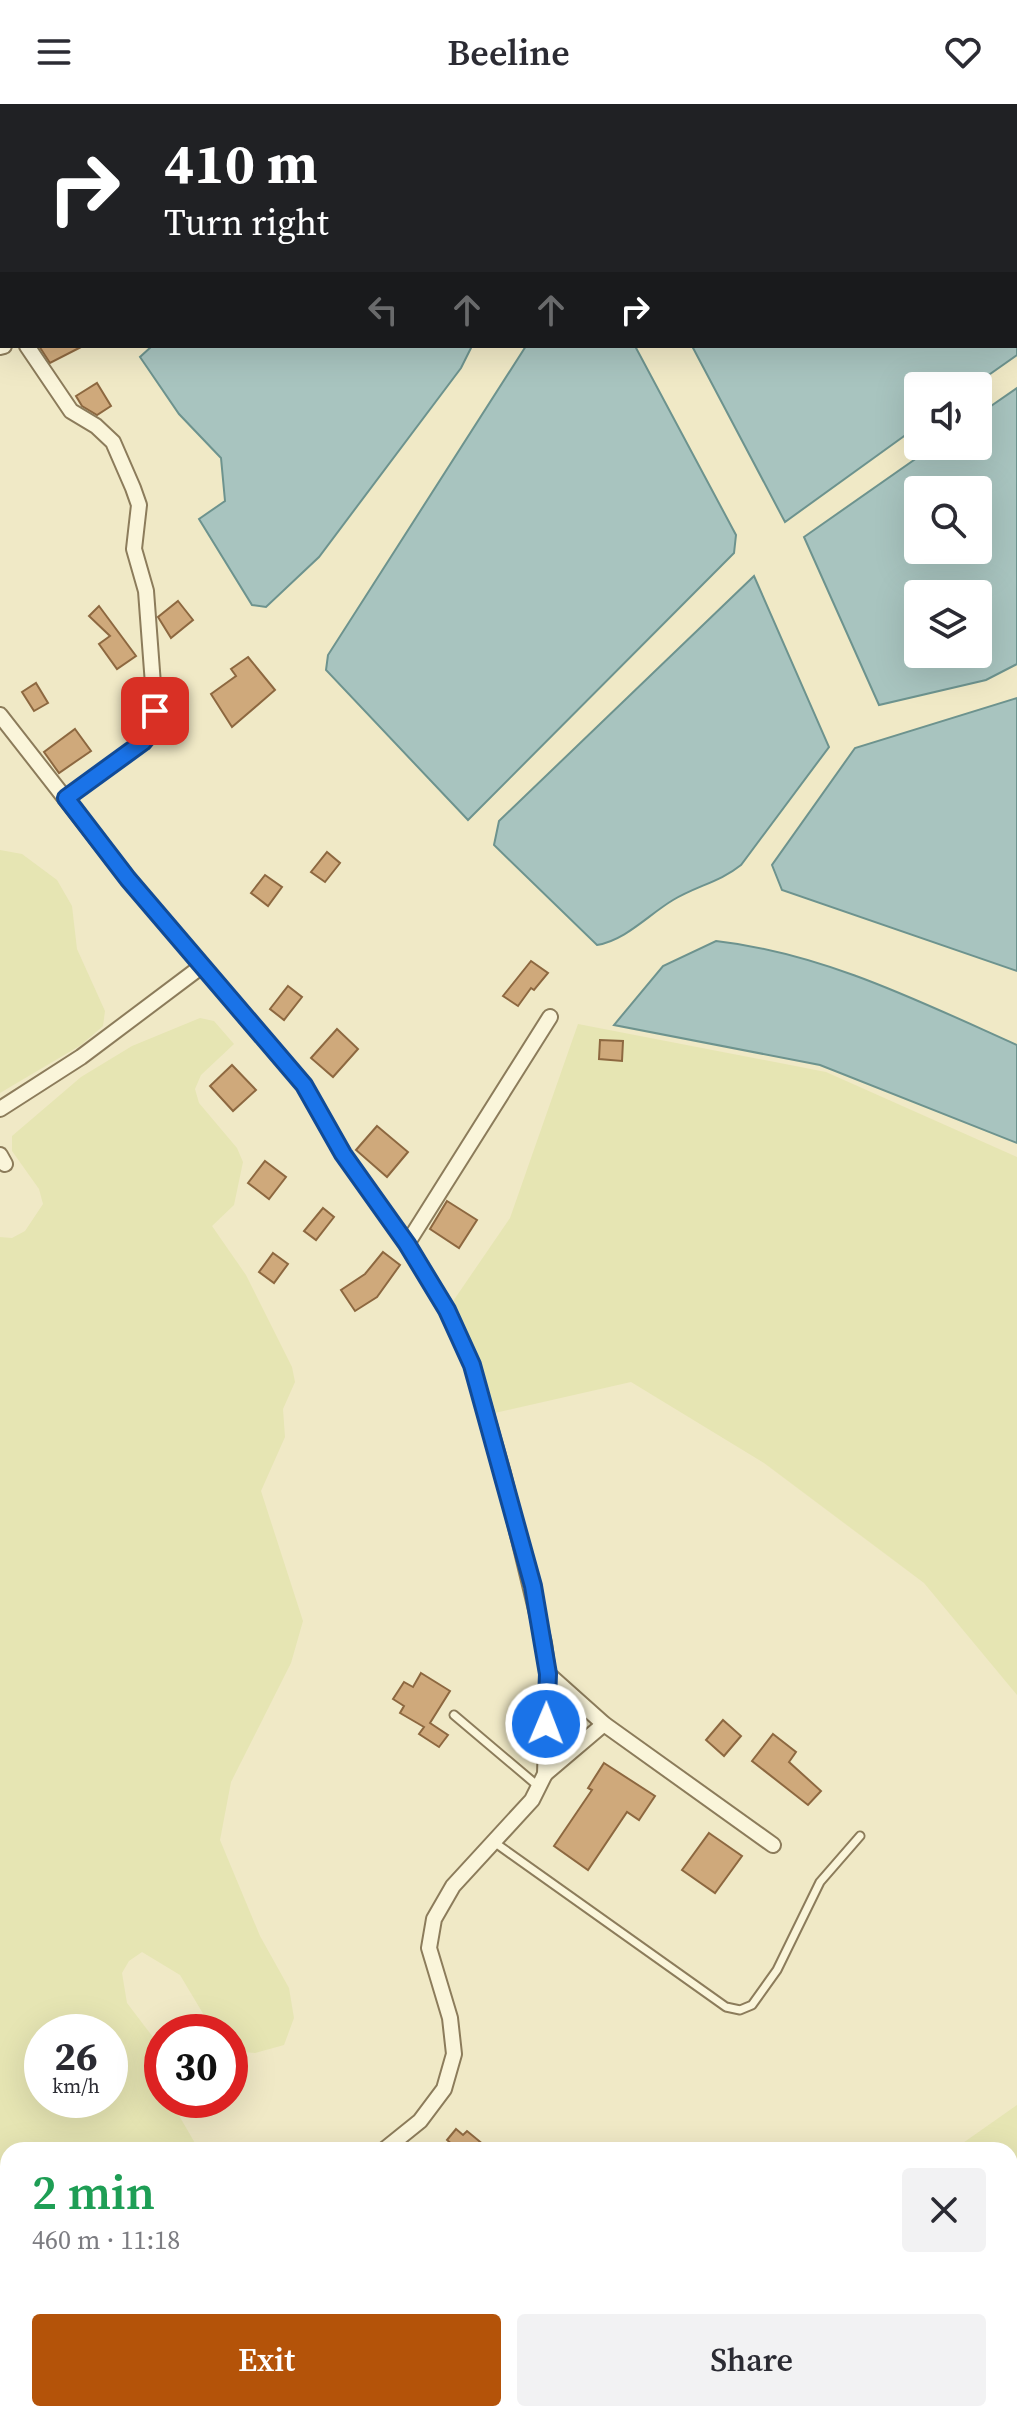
<!DOCTYPE html>
<meta charset="utf-8">
<style>
body{margin:0;font-family:"Source Serif 4",serif;background:#f2f2f3;color:#2b2b33;height:100vh;display:flex;flex-direction:column;font-size:30px;white-space:nowrap}
*{box-sizing:border-box;margin:0}
p{font-size:26px;color:#7c7c81}
.icon{flex:none;width:44px;height:44px;fill:none;stroke:currentColor;stroke-width:2;stroke-linecap:round;stroke-linejoin:round}
.map{position:relative;flex:1;overflow:hidden}
.details{position:absolute;left:0px;top:2038px;width:1018px;height:280px;display:flex;flex-direction:column;background:#fff;border-radius:24px 24px 0 0;box-shadow:0 8px 32px #0002}
.details>*{flex:none}
.hud{position:absolute;left:0px;top:0px;width:1018px;height:244px;box-shadow:0 8px 32px #0002;background:#202124;color:#fff;overflow:hidden}
.controls{position:absolute;left:904px;top:268px;display:grid;gap:16px}
.controls a{display:grid;place-items:center;width:88px;height:88px;border-radius:8px;background:#fff;box-shadow:0 8px 32px #0002;font-size:40px}
.speed{position:absolute;left:24px;top:1910px;display:flex;gap:16px;font-size:40px;font-weight:700;text-align:center}
.speed>*{display:grid;place-content:center;width:104px;height:104px;border-radius:50%;background:#fff;box-shadow:0 8px 32px #0002;line-height:1}
.speed small{font-size:20px;font-weight:400}
.speed .limit{border:12px solid #d22;background:#fff;color:#111}
.pin{position:absolute;display:grid;place-items:center;width:68px;height:68px;color:#fff;margin:-34px;border-radius:16px;box-shadow:0 4px 12px #0006}
.me{position:absolute;width:88px;margin:-44px;rotate:1deg;stroke-linejoin:round;filter:drop-shadow(0 0 6px #0008)}
.turn{display:flex;align-items:center;gap:28px;height:168px;padding:0 32px;font-size:36px}
.turn .icon{width:104px;height:104px;stroke-width:2.5}
.turn b{display:block;font-size:56px;line-height:68px}
.lanes{display:flex;align-items:center;height:76px;padding:0 32px;background:#0003;justify-content:center;gap:40px;direction:ltr}
.lanes .off{opacity:.35}
.round{display:grid;place-items:center;flex:none;width:84px;height:84px;border-radius:8px;background:#f2f2f3}
.summary{display:flex;align-items:center;justify-content:space-between;height:136px;padding:0 32px}
h1{font-size:48px;font-weight:600;line-height:60px;color:#1e9e55}
.button{display:flex;gap:16px;margin-top:auto;padding:16px 32px}
.button a{flex:1;height:92px;border-radius:8px;background:#b45309;color:#fff;font-size:32px;font-weight:600;line-height:92px;text-align:center}
.button a+a{background:#f2f2f3;color:#2b2b33}
header{display:flex;justify-content:space-between;align-items:center;height:104px;padding:0 32px;background:#fff;font-size:36px;font-weight:600}
.map>svg:first-child{display:block}
.farmland{fill:#e6e5b3;fill-rule:evenodd}
.water{fill:#a8c4bf;stroke:#6d938e;stroke-width:2;fill-rule:evenodd}
.building{fill:#cfa97b;stroke:#8d6840;stroke-width:2}
.lines{fill:none;stroke-linecap:round;stroke-linejoin:round}
.lane-casing{stroke:#8c7c5b;stroke-width:11}
.street-casing{stroke:#8c7c5b;stroke-width:18}
.lane{stroke:#faf5da;stroke-width:7}
.street{stroke:#faf5da;stroke-width:14}
.route-casing{stroke:#114b97;stroke-width:20}
.route{stroke:#1a73e8;stroke-width:14}
</style>
<header><svg class="icon" aria-label="menu" viewBox="0 0 24 24"><path d="M4 6h16M4 12h16M4 18h16"/></svg>Beeline<svg class="icon" aria-label="heart" viewBox="0 0 24 24"><path d="M12 20l-8-8c-3-5 5-10 8-4 3-6 11-1 8 4z"/></svg></header>
<div class="map">
<svg width="1017" height="2318" viewBox="0 0 1017 2318">
<rect width="100%" height="100%" fill="#f0e9c6"/>
<g class="farmland">
<polygon points="0,746 22,750 57,776 72,802 77,845 105,907 103,922 81,941 0,989"/>
<path d="M200,914L214,917L234,940L201,971L195,985L199,999L237,1044L243,1058L234,1101L212,1122L246,1171L292,1263L295,1278L283,1305L285,1333L261,1387L303,1517L291,1559L231,1678L220,1736L260,1832L289,1884L294,1914L284,1941L255,1949L230,1947V1928H214L180,1871L142,1848L129,1857L122,1869L127,1899L162,1945V1996H170L199,2046H8V2209L0,2214V1133L12,1134L25,1127L43,1100L39,1085L12,1047V1032L81,973L132,942ZM110,1928V1996H42V1928Z"/>
<polygon points="578,920 826,968 1017,1053 1017,1591 924,1479 764,1359 631,1278 486,1311 447,1206 510,1114"/>
<polygon points="1017,2001 1017,2096 1010,2099 1010,2046 953,2046"/>
<polygon points="365,2310 374,2318 139,2318 133,2311"/>
</g>
<g class="water">
<polygon points="0,0 178,0 179,2 2,2 2,107"/>
<polygon points="1017,107 1017,251 973,282 918,282 918,322 785,418 692,242 1016,242"/>
<polygon points="152,242 472,242 461,264 319,453 266,503 252,501 199,415 225,397 221,354 179,310 140,253"/>
<polygon points="526,242 635,242 736,431 734,449 468,716 326,566 328,551"/>
<path d="M1017,284V560L986,576L879,601L804,433L934,342H978V311ZM918,386H978V446H918ZM918,490H978V550H918Z"/>
<path d="M754,472L829,643L741,761C720,778 696,782 673,796C648,811 626,836 597,841L494,741L499,717Z"/>
<polygon points="1017,594 1017,867 782,786 772,761 855,644"/>
<path d="M716,837C823,849 921,898 1017,941V1039L820,961L614,921L663,862Z"/>
</g>
<g class="building">
<polygon points="39,242 83,242 50,259"/>
<polygon points="97,279 111,302 97,311 82,302 76,292"/>
<polygon points="178,497 193,516 171,534 158,513"/>
<polygon points="99,502 136,552 117,565 99,540 110,532 89,512"/>
<polygon points="248,553 275,586 232,623 211,590 236,572 231,565"/>
<polygon points="36,579 48,599 34,607 22,588"/>
<polygon points="75,625 91,647 59,669 44,648"/>
<polygon points="327,748 340,759 325,778 311,768"/>
<polygon points="265,771 282,783 268,802 251,789"/>
<polygon points="531,857 548,869 534,886 531,884 518,902 503,892"/>
<polygon points="288,882 302,893 284,916 270,905"/>
<polygon points="337,925 358,945 333,973 311,954"/>
<polygon points="600,936 623,937 622,957 599,955"/>
<polygon points="232,961 256,986 233,1007 210,982"/>
<polygon points="377,1022 408,1048 387,1073 356,1046"/>
<polygon points="265,1057 286,1073 269,1095 248,1079"/>
<polygon points="447,1097 477,1116 459,1144 430,1125"/>
<polygon points="323,1104 334,1113 316,1136 304,1127"/>
<polygon points="383,1148 400,1161 377,1193 355,1207 341,1186 365,1170"/>
<polygon points="273,1149 288,1160 274,1179 259,1168"/>
<polygon points="421,1569 450,1587 430,1619 448,1631 439,1643 419,1630 424,1623 400,1609 404,1602 393,1595 404,1578 413,1583"/>
<polygon points="723,1616 741,1632 724,1652 706,1636"/>
<polygon points="773,1630 796,1648 789,1658 821,1687 808,1701 752,1657"/>
<polygon points="604,1659 655,1692 639,1716 627,1708 588,1766 554,1742 592,1686 588,1684"/>
<polygon points="709,1729 742,1752 715,1789 682,1766"/>
<polygon points="456,2025 463,2031 467,2027 490,2046 451,2046 454,2042 447,2036"/>
</g>
<g class="lines">
<defs>
<g id="lane">
<polyline points="454,1611 538,1682"/>
<polyline points="494,1738 726,1903 740,1906 752,1901 777,1866 820,1778 860,1732"/>
</g>
<g id="street">
<polyline points="27,242 71,307 96,322 113,338 133,384 139,401 134,445 146,487 155,607 153,626 143,638 66,694"/>
<polyline points="0,243 4,242"/>
<polyline points="0,611 128,775 304,981 343,1050 407,1140 447,1206 472,1261 503,1369 544,1539 548,1570 545,1670 532,1696 453,1782 434,1815 429,1844 450,1914 454,1950 444,1985 420,2017 384,2046"/>
<polyline points="0,1005 81,953 202,862"/>
<polyline points="0,1051 5,1060"/>
<polyline points="407,1140 550,913"/>
<polyline points="548,1570 604,1620 773,1741"/>
<polyline points="545,1670 604,1620"/>
<polyline points="0,2238 8,2234"/>
</g>
</defs>
<use href="#lane" class="lane-casing"/>
<use href="#street" class="street-casing"/>
<use href="#lane" class="lane"/>
<use href="#street" class="street"/>
</g>
<g class="lines">
<defs>
<polyline id="route" points="155,607 153,626 143,638 66,694 128,775 304,981 343,1050 407,1140 447,1206 472,1261 533,1482 548,1570 546,1620"/>
</defs>
<use href="#route" class="route-casing"/>
<use href="#route" class="route"/>
</g>
</svg>
<div class="controls">
<a><svg class="icon" aria-label="sound" viewBox="0 0 24 24"><path d="M4 9h4l5-4v14l-5-4H4zM17 9q2 3 0 6"/></svg></a>
<a><svg class="icon" aria-label="search" viewBox="0 0 24 24"><circle cx="10" cy="10" r="6"/><path d="M15 15l6 6"/></svg></a>
<a><svg class="icon" aria-label="layers" viewBox="0 0 24 24"><path d="M12 4l9 5-9 5-9-5zM3 14l9 5 9-5"/></svg></a>
</div>
<div class="speed"><div>26<small>km/h</small></div><div class="limit">30</div></div>
<div class="pin" style="left:155px;top:607px;background:#d93025"><svg class="icon" aria-label="arrive" viewBox="0 0 24 24"><path d="M6 21V4h12l-3 4 3 4H6"/></svg></div>
<svg class="me" style="left:546px;top:1620px" viewBox="-20 -20 40 40"><circle r="17" fill="#1a73e8" stroke="#fff" stroke-width="3"/><path d="M0-11L8 9 0 5-8 9z" fill="#fff"/></svg>
<div class="hud">
<div class="turn"><svg class="icon" aria-label="right" viewBox="0 0 24 24"><path d="M7 20v-9h11M14 6l5 5-5 5"/></svg><div><b>410 m</b>Turn right</div></div>
<div class="lanes"><svg class="icon off" aria-label="left" viewBox="0 0 24 24"><path d="M17 20v-9H6M10 6l-5 5 5 5"/></svg><svg class="icon off" aria-label="ahead" viewBox="0 0 24 24"><path d="M12 20V5M6 11l6-6 6 6"/></svg><svg class="icon off" aria-label="ahead" viewBox="0 0 24 24"><path d="M12 20V5M6 11l6-6 6 6"/></svg><svg class="icon" aria-label="right" viewBox="0 0 24 24"><path d="M7 20v-9h11M14 6l5 5-5 5"/></svg></div>
</div>
<section class="details">
<div class="summary"><div><h1>2 min</h1><p>460 m · 11:18</p></div><a class="round"><svg class="icon" aria-label="close" viewBox="0 0 24 24"><path d="M6 6l12 12M18 6L6 18"/></svg></a></div>
<div class="button"><a>Exit</a><a>Share</a></div>
</section>
</div>
